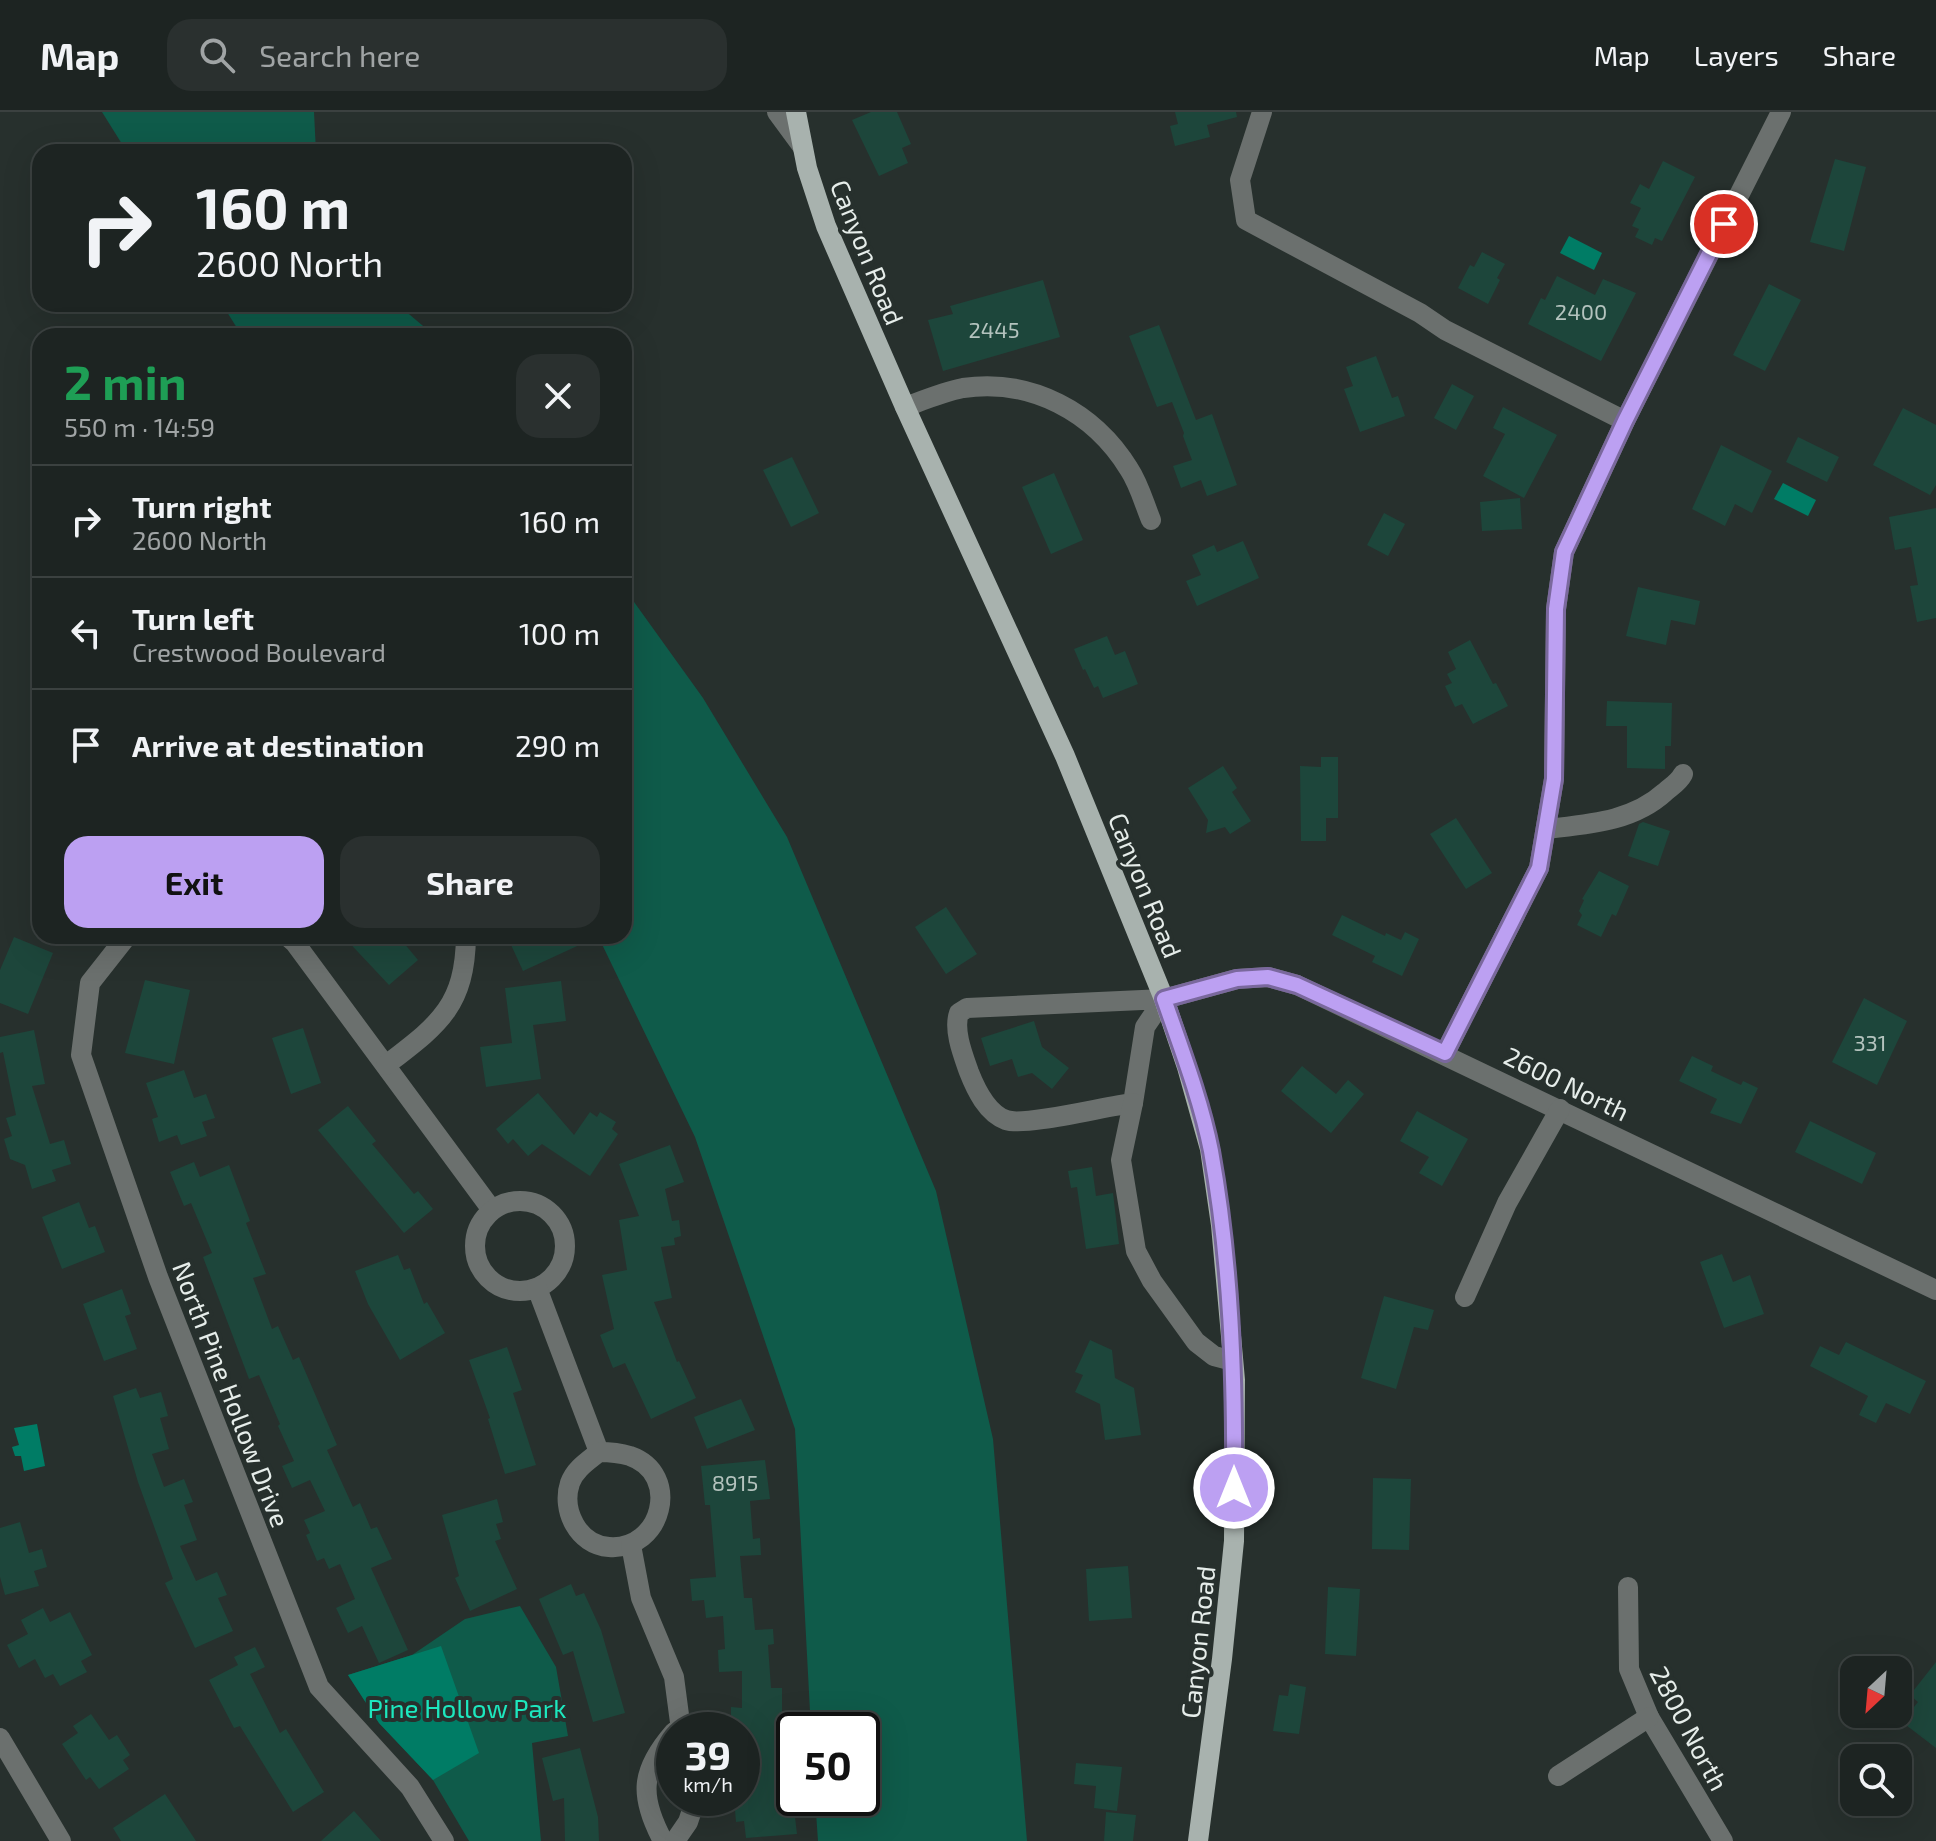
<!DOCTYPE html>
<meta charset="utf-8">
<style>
body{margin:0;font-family:"Exo 2",sans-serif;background:#2a302f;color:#f1f3f6;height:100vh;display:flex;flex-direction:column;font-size:30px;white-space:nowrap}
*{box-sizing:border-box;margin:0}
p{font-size:26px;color:#a0a4a5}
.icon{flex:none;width:44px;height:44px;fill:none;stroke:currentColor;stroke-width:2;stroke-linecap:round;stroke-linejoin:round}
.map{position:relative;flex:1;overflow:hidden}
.panel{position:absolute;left:32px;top:216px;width:600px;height:616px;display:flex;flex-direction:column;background:#1d2422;border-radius:24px;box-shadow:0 8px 32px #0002,0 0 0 2px #3b4140}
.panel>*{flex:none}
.guide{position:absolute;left:32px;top:32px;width:600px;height:168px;border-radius:24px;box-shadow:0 8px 32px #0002,0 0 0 2px #3b4140;background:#1d2422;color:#f1f3f6;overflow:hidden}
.needle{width:52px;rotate:206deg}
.tools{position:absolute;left:1840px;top:1544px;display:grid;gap:16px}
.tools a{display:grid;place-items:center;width:72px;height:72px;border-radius:16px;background:#1d2422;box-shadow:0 8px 32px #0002,0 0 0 2px #3b4140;font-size:40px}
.speed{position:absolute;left:656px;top:1600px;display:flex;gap:16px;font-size:40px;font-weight:700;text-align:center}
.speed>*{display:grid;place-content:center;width:104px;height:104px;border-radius:50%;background:#1d2422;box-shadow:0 8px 32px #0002,0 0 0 2px #3b4140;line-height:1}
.speed small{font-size:20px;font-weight:400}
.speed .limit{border:4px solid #111;border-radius:12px;background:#fff;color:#111}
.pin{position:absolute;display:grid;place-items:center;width:68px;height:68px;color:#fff;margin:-34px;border:4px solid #fff;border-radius:50%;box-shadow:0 2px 8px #0007}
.me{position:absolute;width:88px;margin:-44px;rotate:0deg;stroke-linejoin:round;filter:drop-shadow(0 0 6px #0008)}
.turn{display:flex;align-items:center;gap:28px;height:168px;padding:0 32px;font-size:36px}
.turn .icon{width:104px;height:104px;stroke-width:2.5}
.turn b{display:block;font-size:56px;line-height:68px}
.round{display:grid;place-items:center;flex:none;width:84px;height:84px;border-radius:24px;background:#2a302f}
.head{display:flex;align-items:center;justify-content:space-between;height:136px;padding:0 32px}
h1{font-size:48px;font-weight:700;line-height:60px;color:#1e9e55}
.cta{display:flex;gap:16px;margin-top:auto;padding:16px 32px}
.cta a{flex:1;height:92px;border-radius:24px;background:#bca0f2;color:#111;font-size:32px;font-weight:700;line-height:92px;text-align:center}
.cta a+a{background:#2a302f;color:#f1f3f6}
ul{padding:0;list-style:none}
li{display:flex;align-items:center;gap:24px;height:112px;padding:0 32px;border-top:2px solid #3b4140}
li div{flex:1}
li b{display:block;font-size:30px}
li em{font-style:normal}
header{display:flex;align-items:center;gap:48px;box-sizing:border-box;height:112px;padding:0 40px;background:#1d2422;border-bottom:2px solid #3b4140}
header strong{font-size:38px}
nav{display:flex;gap:44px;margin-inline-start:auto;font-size:28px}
.search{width:560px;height:72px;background:#2a302f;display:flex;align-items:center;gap:20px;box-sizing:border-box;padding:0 28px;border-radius:24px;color:#a0a4a5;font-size:30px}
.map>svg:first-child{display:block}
.green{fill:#0f5b4a}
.water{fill:#007c65}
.building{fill:#1d463b}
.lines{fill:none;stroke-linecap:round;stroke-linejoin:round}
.minor{stroke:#6b706e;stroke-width:20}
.major{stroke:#a8b2ae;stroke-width:20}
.route-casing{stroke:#7a689d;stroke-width:20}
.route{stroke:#bca0f2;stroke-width:14}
.labels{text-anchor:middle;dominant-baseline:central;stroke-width:8;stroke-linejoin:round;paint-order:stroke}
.number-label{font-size:22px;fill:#b4c3be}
.street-label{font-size:26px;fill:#e6edea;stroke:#27302d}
.park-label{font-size:26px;fill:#1de7be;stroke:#27302d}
</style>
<header>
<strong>Map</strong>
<div class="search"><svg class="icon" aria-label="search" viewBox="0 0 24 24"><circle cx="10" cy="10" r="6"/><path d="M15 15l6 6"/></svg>Search here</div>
<nav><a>Map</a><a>Layers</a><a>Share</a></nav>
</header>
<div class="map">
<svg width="1936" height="1729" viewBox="0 0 1936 1729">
<rect width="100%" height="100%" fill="#27302d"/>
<g class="green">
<polygon points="102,0 314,0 316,40 127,40"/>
<polygon points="222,192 397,192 435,224 242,224"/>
<polygon points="624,476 703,586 787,725 936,1079 993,1327 1027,1729 818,1729 815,1686 862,1686 862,1618 811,1618 795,1317 695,1025 598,824 624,824"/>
<polygon points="520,1494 556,1555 568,1624 532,1631 541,1729 469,1729 433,1668 379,1611 348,1563 412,1543 465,1507"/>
</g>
<g class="water">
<polygon points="1569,124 1602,141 1594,158 1560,141"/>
<polygon points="1783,371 1816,388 1808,404 1774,387"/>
<polygon points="37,1312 45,1354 24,1359 21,1344 15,1344 12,1335 19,1333 14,1316"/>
<polygon points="441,1534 479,1641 433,1668 379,1611 348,1563"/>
</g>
<g class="building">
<polygon points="871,0 897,0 911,32 902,36 908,51 879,64 852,8"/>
<polygon points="1175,0 1236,0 1237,5 1207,13 1210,25 1175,34 1170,14 1178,12"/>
<polygon points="1835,47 1866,55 1844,139 1810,130"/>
<polygon points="1663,49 1695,65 1662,129 1655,126 1652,133 1635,125 1639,117 1632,114 1641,96 1630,91 1640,72 1649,77"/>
<polygon points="1482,140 1505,152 1497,166 1500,168 1488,192 1458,176 1470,153 1474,155"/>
<polygon points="1557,164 1595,183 1603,167 1636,181 1601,249 1528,212 1541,186 1545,188"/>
<polygon points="1043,168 1060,225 943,259 928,208 953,202 950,194"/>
<polygon points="1769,172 1801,188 1765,259 1733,243"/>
<polygon points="1159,213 1196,308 1212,302 1237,373 1207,384 1201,368 1181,376 1173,354 1192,348 1183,324 1184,321 1172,290 1157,295 1129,224"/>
<polygon points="1376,244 1392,286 1398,284 1405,304 1360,320 1344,277 1353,274 1346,255"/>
<polygon points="1452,272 1474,284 1456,318 1434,306"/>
<polygon points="1503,295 1557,323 1524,386 1483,364 1505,322 1493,316"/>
<polygon points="1903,296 1936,313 1936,373 1930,383 1873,353"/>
<polygon points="1798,325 1839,345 1827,370 1786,350"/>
<polygon points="1721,333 1772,359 1752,401 1735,392 1725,414 1692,397"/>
<polygon points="792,345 819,401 791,415 763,358"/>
<polygon points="1054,361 1083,428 1051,442 1022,375"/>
<polygon points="1520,386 1522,417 1482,419 1480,390"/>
<polygon points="1936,396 1936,506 1917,510 1910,474 1918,473 1911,435 1895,438 1889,405"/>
<polygon points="1384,401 1405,412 1388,444 1367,433"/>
<polygon points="1243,429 1259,466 1197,494 1186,469 1201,463 1192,443 1214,433 1217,440"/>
<polygon points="1638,475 1700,489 1695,513 1671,508 1666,533 1626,524"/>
<polygon points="1107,524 1115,543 1125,539 1138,572 1103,586 1098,574 1094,576 1085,557 1083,558 1074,537"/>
<polygon points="1470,528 1493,572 1496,571 1508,594 1473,612 1462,592 1455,595 1445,574 1452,571 1447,562 1456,557 1448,540"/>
<polygon points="1607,589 1672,591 1671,634 1665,634 1665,657 1627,656 1627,614 1606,614"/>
<polygon points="1321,645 1338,645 1338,706 1326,706 1326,729 1301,729 1300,654 1321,655"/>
<polygon points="1223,654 1237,676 1232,680 1251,709 1230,722 1225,715 1206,721 1208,708 1188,676"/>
<polygon points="1456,706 1492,761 1466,777 1430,722"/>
<polygon points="1643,710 1670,719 1658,754 1628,744 1639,712"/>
<polygon points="1599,759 1629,774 1616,804 1612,802 1601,825 1577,813 1582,803 1579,799 1584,788 1582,787"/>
<polygon points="946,795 977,842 946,862 915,815"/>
<polygon points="1342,803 1385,824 1386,821 1401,828 1405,820 1419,827 1402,864 1372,850 1375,844 1332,823"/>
<polygon points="343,824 398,824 418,848 389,873"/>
<polygon points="507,824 599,824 523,859"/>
<polygon points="14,825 53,841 28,902 0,891 0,858"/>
<polygon points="145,868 190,878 174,952 125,941"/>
<polygon points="561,869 566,909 533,913 541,967 486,975 480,935 512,931 505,876"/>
<polygon points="1864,886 1907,909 1877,973 1832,950"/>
<polygon points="1034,909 1042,935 1069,956 1052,977 1032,961 1018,965 1012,947 990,954 981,926"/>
<polygon points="303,916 321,971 291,982 272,926"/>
<polygon points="34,918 45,972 32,974 50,1032 64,1028 71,1052 52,1058 56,1069 32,1077 25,1053 10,1047 4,1027 12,1024 6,1006 16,1003 3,940 0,941 0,925"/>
<polygon points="1692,944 1713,954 1711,959 1741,973 1743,969 1758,976 1741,1012 1710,1001 1717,987 1679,969"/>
<polygon points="1302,954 1336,982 1348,968 1364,982 1331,1021 1281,979"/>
<polygon points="184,958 194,986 206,982 215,1006 202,1010 207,1024 181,1033 177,1023 159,1030 152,1007 158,1005 146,971"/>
<polygon points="538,981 574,1023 590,1000 597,1005 600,1000 616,1010 612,1017 618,1022 590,1064 542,1032 528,1044 513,1027 508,1032 496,1017"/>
<polygon points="348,994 376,1029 372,1032 414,1082 418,1079 433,1097 404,1121 318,1018"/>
<polygon points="1417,999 1468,1027 1442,1074 1419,1061 1429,1045 1400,1029"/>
<polygon points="1810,1009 1876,1041 1862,1072 1795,1040"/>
<polygon points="670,1033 684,1070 665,1077 672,1109 679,1108 681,1124 674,1126 675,1133 661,1135 672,1186 654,1190 677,1250 679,1249 696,1286 651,1307 625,1251 613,1256 600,1223 614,1217 602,1163 627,1158 619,1108 639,1104 619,1052"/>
<polygon points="194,1050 200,1065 229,1053 250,1109 246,1111 266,1162 253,1166 272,1217 278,1214 293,1248 299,1245 337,1333 327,1338 353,1395 360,1391 371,1417 377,1415 392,1447 371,1456 408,1538 379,1551 362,1514 348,1521 336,1496 355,1487 340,1452 329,1457 324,1446 317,1449 306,1423 310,1421 304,1408 325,1399 310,1368 292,1376 282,1354 294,1349 278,1314 280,1312 259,1263 249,1267 203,1145 212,1141 191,1091 184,1094 170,1060"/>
<polygon points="1092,1055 1096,1084 1113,1081 1119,1132 1086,1137 1077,1075 1071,1076 1068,1059"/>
<polygon points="79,1090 89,1116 95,1114 105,1140 62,1157 42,1105"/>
<polygon points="1722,1142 1733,1170 1750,1163 1764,1202 1724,1216 1700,1150"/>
<polygon points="398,1143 404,1158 410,1156 424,1192 427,1190 445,1221 400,1248 368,1192 355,1159"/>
<polygon points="122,1177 131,1202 125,1204 137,1237 104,1249 83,1192"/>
<polygon points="1384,1184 1434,1198 1428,1218 1414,1215 1396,1277 1361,1266"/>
<polygon points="1090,1228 1112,1238 1115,1266 1134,1276 1141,1323 1105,1328 1100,1292 1075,1280 1083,1263 1075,1260"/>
<polygon points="1846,1230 1926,1269 1910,1302 1886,1291 1876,1311 1859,1303 1868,1284 1810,1254 1820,1234 1839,1243"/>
<polygon points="507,1235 522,1278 513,1281 536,1353 505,1362 488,1307 490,1306 469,1248"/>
<polygon points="136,1276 140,1286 161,1280 168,1304 160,1306 169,1337 152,1342 164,1375 184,1367 193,1390 184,1393 197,1428 180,1434 196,1469 217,1460 227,1483 218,1486 233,1519 195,1536 165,1471 173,1467 138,1370 113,1284"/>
<polygon points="741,1287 755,1318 707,1337 694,1305"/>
<polygon points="765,1348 770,1387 750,1389 753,1427 760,1426 761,1443 740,1444 744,1486 752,1486 755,1518 773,1517 774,1532 768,1533 771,1576 782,1576 782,1627 791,1626 793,1643 786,1643 788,1705 795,1705 797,1722 746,1726 744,1709 736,1710 734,1687 742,1687 742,1649 745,1649 742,1616 731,1615 731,1595 742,1596 742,1559 719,1560 718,1538 725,1537 723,1504 706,1506 704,1488 692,1489 690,1467 716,1465 710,1393 705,1393 701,1354"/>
<polygon points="1373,1366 1411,1367 1409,1438 1372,1437"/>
<polygon points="497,1387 503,1410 496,1412 501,1427 495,1429 517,1477 470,1499 455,1466 459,1464 442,1403"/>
<polygon points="20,1410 29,1441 42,1437 47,1455 34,1459 39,1474 5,1483 0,1465 0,1416"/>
<polygon points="1128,1454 1132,1506 1089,1509 1086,1457"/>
<polygon points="571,1472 576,1484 584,1481 601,1518 625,1601 593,1610 573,1539 563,1543 552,1517 539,1487"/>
<polygon points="1328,1475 1360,1477 1356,1544 1325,1542"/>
<polygon points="43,1496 50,1510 70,1500 92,1543 81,1549 87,1560 60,1574 53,1562 45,1566 35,1547 19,1556 7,1533 28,1522 21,1508"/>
<polygon points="255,1535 265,1555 250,1562 280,1621 286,1617 324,1680 293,1700 240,1614 234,1616 209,1568 238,1553 234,1545"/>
<polygon points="1936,1550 1936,1636 1902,1610 1918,1590 1910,1583"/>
<polygon points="1290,1572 1306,1575 1299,1622 1273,1619 1279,1583 1288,1584"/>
<polygon points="91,1602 109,1628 117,1623 130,1643 123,1648 129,1657 99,1677 90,1665 86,1668 62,1632 78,1621 73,1614"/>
<polygon points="580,1636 598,1705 599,1729 565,1729 564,1686 553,1689 542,1646"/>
<polygon points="1076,1651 1122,1655 1117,1699 1094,1696 1096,1674 1074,1672"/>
<polygon points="165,1682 196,1729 121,1729 113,1716"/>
<polygon points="354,1699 381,1729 321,1729"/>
<polygon points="1106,1700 1136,1703 1133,1729 1104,1729"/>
</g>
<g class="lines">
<g class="minor">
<polyline points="777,0 802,34"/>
<polyline points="1262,0 1240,68 1246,108 1420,201 1445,218 1625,309"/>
<path d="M905,295C924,288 943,280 963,276C1031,266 1094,300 1129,357C1139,372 1144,391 1151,408"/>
<path d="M1546,717C1588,712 1632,710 1665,680C1672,674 1679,670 1683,662"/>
<polyline points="127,824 90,871 81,943 158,1165 319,1575 410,1675 444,1729"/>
<polyline points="287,824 295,831 492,1098"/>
<path d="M1164,887L1145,915L1133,991C1106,994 1025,1015 1006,1008C987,1001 976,978 969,960C963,943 953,918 959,901L967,896L1164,887L1237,867L1268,865L1297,873L1936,1178"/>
<polyline points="1445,941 1539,756 1554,667 1556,497 1564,440 1625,309 1781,0"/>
<path d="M386,953C438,913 465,895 466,824"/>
<polyline points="1133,991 1121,1048 1136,1139 1152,1169 1196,1230 1214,1244 1233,1249"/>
<circle cx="520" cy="1134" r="45"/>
<polyline points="537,1176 599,1340"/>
<polyline points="1465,1185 1507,1091 1560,997"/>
<path d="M599,1340C610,1340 620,1341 630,1344C682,1362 662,1439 609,1435C578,1433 561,1398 570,1371C575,1357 588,1349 599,1340Z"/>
<polyline points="631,1433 641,1486 674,1565 681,1618"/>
<polyline points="1628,1475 1629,1557 1649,1605 1723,1729"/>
<polyline points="0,1626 61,1729"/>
<polyline points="1558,1664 1649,1605"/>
<path d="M663,1729C639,1684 640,1659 674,1620"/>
<polyline points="675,1729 688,1710 696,1686"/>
</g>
<polyline class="major" points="796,0 807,56 826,114 905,295 1065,644 1164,887 1187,955 1210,1037 1221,1113 1235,1268 1234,1429 1222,1547 1198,1729"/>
</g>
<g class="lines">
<defs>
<path id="route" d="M1234,1376C1235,1264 1231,1150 1211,1039C1201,988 1181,936 1164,887L1237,867L1268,865L1297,873L1445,941L1539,756L1554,667L1556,497L1564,440L1625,309L1724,112"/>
</defs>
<use href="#route" class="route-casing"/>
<use href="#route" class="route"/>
</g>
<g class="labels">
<g class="number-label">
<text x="1581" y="199">2400</text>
<text x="994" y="217">2445</text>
<text x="1870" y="930">331</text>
<text x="735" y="1370">8915</text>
</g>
<g class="street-label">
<text transform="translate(868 140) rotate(68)">Canyon Road</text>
<text transform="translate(1146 773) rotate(68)">Canyon Road</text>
<text transform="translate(1567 971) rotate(26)">2600 North</text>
<text transform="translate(232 1282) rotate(69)">North Pine Hollow Drive</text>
<text transform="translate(1197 1530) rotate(-84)">Canyon Road</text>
<text transform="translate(1690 1616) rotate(62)">2800 North</text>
</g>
<g class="park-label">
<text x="467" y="1595">Pine Hollow Park</text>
</g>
</g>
</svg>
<div class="tools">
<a><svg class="needle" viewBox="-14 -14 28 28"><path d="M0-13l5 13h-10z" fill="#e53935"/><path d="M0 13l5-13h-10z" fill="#a0a4a5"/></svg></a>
<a><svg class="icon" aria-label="search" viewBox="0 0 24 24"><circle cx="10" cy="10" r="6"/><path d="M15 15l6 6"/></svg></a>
</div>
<div class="speed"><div>39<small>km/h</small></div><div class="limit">50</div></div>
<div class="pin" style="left:1724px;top:112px;background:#d93025"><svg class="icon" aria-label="arrive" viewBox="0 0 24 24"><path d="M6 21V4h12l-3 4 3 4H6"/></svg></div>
<svg class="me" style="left:1234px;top:1376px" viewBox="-20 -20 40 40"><circle r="17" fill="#bca0f2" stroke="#fff" stroke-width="3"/><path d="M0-11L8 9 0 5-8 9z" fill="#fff"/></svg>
<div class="guide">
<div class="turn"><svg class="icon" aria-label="right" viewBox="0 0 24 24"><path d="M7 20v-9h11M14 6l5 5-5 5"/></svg><div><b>160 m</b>2600 North</div></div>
</div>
<section class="panel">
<div class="head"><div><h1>2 min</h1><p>550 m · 14:59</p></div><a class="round"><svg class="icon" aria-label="close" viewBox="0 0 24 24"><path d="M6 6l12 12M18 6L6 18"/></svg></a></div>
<ul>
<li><svg class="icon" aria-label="right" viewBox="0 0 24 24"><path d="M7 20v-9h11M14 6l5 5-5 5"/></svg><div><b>Turn right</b><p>2600 North</p></div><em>160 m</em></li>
<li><svg class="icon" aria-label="left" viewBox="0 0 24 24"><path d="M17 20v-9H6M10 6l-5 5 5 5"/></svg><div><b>Turn left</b><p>Crestwood Boulevard</p></div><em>100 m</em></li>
<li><svg class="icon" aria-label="arrive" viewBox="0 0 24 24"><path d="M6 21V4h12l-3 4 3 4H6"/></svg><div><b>Arrive at destination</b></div><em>290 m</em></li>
</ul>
<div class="cta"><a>Exit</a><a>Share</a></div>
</section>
</div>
